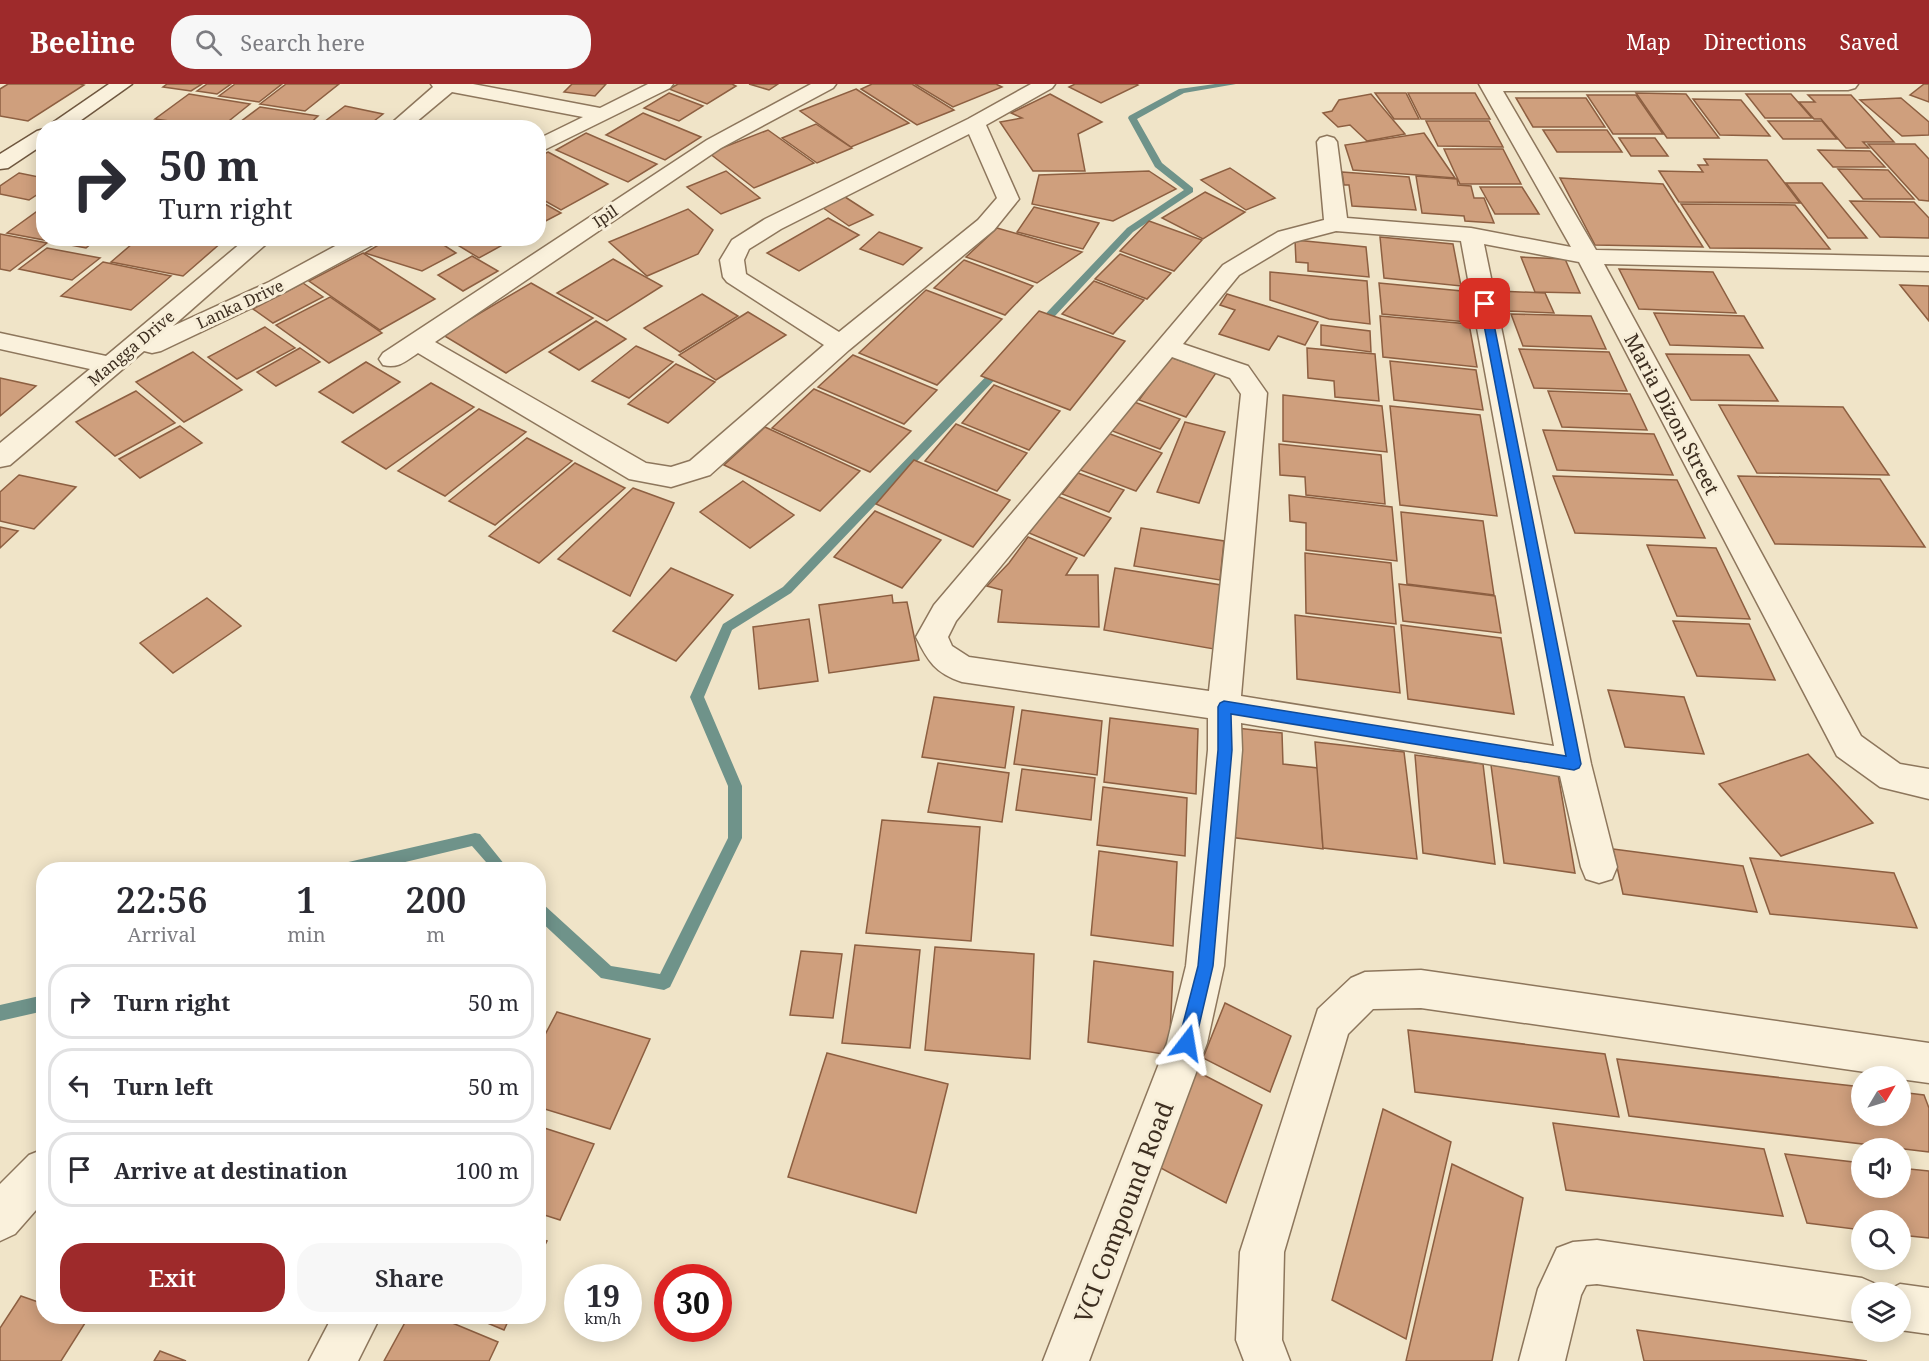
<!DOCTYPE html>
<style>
body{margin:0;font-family:"Noto Serif",serif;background:#f7f7f7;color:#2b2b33;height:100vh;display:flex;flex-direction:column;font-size:22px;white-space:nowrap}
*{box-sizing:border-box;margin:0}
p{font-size:20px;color:#7c7c81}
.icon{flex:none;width:33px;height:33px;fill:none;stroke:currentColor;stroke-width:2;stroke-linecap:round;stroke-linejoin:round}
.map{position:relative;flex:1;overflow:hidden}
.side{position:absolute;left:36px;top:778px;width:510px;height:462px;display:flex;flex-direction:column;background:#fff;border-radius:24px;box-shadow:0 3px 15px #0003}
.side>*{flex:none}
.hud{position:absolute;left:36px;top:36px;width:510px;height:126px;border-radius:24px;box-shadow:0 3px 15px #0003;background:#fff;color:#2b2b33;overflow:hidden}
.needle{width:39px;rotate:52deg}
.buttons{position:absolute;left:1851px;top:982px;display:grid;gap:12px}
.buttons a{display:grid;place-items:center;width:60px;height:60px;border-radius:50%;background:#fff;box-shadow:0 3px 15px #0003;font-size:30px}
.speed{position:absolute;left:564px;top:1180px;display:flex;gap:12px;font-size:30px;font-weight:700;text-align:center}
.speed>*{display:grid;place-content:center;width:78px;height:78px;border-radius:50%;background:#fff;box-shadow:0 3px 15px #0003;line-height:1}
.speed small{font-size:15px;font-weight:400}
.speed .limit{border:9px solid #d22;background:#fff;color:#111}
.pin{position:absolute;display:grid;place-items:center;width:51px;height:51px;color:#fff;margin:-26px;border-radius:12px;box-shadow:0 3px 9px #0006}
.me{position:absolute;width:66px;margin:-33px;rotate:14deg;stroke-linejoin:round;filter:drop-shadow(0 0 4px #0008)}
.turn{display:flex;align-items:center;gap:21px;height:126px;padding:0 24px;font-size:27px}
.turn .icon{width:78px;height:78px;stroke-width:2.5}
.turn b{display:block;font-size:42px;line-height:51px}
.eta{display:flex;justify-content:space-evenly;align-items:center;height:102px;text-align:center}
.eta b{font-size:36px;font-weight:600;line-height:42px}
.button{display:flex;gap:12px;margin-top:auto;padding:12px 24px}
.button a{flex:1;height:69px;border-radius:24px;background:#9e2a2b;color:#fff;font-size:24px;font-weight:600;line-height:69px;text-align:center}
.button a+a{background:#f7f7f7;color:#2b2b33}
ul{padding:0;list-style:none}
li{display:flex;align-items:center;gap:18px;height:75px;margin:0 12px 9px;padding:0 12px;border:3px solid #e1e1e2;border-radius:24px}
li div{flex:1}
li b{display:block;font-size:22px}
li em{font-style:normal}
header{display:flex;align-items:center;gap:36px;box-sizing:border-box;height:84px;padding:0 30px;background:#9e2a2b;color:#fff}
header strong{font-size:28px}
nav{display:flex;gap:33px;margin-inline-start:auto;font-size:21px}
.search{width:420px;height:54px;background:#f7f7f7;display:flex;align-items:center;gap:15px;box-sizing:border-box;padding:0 21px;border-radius:24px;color:#7c7c81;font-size:22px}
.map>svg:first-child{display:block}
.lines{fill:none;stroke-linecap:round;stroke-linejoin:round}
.stream{fill:#6f938a;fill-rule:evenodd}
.building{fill:#cf9f7d;stroke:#8d5f41;stroke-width:1.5}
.street-casing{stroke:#8d765c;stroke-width:3}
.secondary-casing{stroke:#6f573f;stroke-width:3}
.street{fill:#faf1dc;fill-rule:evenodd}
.secondary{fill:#faf1dc;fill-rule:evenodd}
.route{fill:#1a73e8;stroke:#114b97;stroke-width:1.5}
.labels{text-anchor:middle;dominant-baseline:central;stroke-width:6;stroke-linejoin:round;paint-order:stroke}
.far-street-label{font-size:16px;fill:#3d2e20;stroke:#f7eed8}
.street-label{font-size:20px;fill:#3d2e20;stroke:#f7eed8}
.near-street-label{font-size:24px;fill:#3d2e20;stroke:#f7eed8}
</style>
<header>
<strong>Beeline</strong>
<div class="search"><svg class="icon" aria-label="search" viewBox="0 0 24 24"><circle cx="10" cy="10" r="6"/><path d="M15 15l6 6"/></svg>Search here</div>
<nav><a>Map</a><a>Directions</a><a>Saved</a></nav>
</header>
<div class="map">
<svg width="1929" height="1277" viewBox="0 0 1929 1277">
<rect width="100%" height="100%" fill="#f0e4c8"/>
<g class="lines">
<g class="stream">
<polygon points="1215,0 1236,0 1184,9 1137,35 1162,79 1193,104 1193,108 1133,148 1042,246 1034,246 1034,242 1127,144 1184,106 1155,83 1128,34 1129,32 1179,5"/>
<polygon points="1002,279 1007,282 1006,284 791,509 732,546 704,613 742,702 742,754 670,903 664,906 601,894 538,835 538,818 543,820 611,882 660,890 728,754 728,702 690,613 723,540 783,503 998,280"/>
<polygon points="475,749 480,750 509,786 493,786 472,762 372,786 337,786 339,781 344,779"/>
<polygon points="44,911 44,927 0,937 0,921"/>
</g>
</g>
<g class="building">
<polygon points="8,0 80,0 84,1 28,37 0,32 0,5"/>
<polygon points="167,0 202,0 191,7 163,3"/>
<polygon points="207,0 231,0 217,10 197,7"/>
<polygon points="235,0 282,0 259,18 219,12"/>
<polygon points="286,0 339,0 305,27 260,20"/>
<polygon points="572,0 606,0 595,12 564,8"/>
<polygon points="678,0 732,0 736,2 707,20 669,5"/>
<polygon points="749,0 778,0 769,6"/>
<polygon points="872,0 912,0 954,26 917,41 861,5"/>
<polygon points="915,0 996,0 1002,3 953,23"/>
<polygon points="1075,0 1136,0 1138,1 1101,19 1069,3"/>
<polygon points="1924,0 1929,0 1929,18 1910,11"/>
<polygon points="856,5 909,39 851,63 800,27"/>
<polygon points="669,9 703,22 679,37 644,24"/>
<polygon points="1375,9 1406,9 1419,35 1394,35"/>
<polygon points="1408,9 1475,9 1490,35 1421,35"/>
<polygon points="1636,9 1686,10 1719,54 1667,54"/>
<polygon points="189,10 250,20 220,44 155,35"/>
<polygon points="1050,10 1102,38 1078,50 1085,87 1033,87 1000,38 1022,34 1011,29"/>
<polygon points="1371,10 1405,50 1367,57 1350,41 1338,43 1323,29 1332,27 1339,16"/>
<polygon points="1746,10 1791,10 1812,34 1765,34"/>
<polygon points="1587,11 1636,11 1663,50 1613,50"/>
<polygon points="1808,11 1851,11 1894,58 1863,58 1869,64 1846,64 1821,35 1814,35 1799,18 1815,18"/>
<polygon points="1516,14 1586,14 1605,43 1533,43"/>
<polygon points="1901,14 1929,38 1929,51 1902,52 1860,16"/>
<polygon points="1693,15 1741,16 1770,52 1720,51"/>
<polygon points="345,22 383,30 365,44 316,44"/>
<polygon points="260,23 318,32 305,44 232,44"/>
<polygon points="643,29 701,53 665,76 606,51"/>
<polygon points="155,37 193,44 146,44"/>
<polygon points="1426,37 1489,37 1503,63 1438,62"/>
<polygon points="1768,37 1822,37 1837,55 1783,55"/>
<polygon points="816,40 852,64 817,79 782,54"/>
<polygon points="768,46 814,79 754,104 709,69"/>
<polygon points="1543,46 1607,46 1622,68 1557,68"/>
<polygon points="586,49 657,80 628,98 556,66"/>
<polygon points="1424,49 1455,94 1353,86 1345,61"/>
<polygon points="1619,54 1655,54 1668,72 1631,72"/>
<polygon points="1868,60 1915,60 1929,75 1929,117 1919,116"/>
<polygon points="1444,65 1503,65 1521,100 1460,100"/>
<polygon points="1818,66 1870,67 1885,83 1833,83"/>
<polygon points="548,68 608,100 561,126 538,113 538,73"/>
<polygon points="1704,75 1767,76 1800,119 1679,118 1659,87 1703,88 1698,81 1708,81"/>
<polygon points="1230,84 1275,114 1246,126 1201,96"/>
<polygon points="1838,85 1888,86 1914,115 1863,115"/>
<polygon points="726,87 760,114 721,130 687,103"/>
<polygon points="1149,87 1176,105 1113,137 1032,120 1039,91"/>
<polygon points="1342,88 1409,93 1416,126 1352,122 1349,101 1344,101"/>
<polygon points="19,89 44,94 44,106 29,116 0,110 0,102"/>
<polygon points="1416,92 1457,95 1458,101 1471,102 1474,114 1484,114 1494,139 1465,137 1464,132 1422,129"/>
<polygon points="1560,94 1663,100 1703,163 1595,161"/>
<polygon points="1786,99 1822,99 1867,154 1828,154"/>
<polygon points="1480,103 1522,103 1539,130 1495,130"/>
<polygon points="1205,108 1245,128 1203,155 1162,134"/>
<polygon points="842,111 873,131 849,142 819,121"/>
<polygon points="538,116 561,129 538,141"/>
<polygon points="1850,117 1914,118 1929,134 1929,154 1880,153"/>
<polygon points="1681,120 1795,121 1830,165 1710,164"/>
<polygon points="43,123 44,154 98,154 86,164 7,149"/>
<polygon points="1034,123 1099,139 1083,165 1017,148"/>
<polygon points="688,125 713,146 698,170 647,192 609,158"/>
<polygon points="828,134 859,151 799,187 767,169"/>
<polygon points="1149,137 1202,156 1174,187 1120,167"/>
<polygon points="997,144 1082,168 1037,199 966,173"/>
<polygon points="879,148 922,164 903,181 860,165"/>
<polygon points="0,150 47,159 10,187 0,185"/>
<polygon points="1380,153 1453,160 1461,202 1384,194"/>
<polygon points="139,154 202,154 222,158 183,192 111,178"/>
<polygon points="390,154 433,154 456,169 422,187 365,169"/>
<polygon points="446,154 515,154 479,174"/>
<polygon points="1295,156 1366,163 1369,193 1308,187 1308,179 1296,178"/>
<polygon points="47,164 100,174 72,196 19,185"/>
<polygon points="363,169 435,215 380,246 309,197"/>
<polygon points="1120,170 1171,189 1147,215 1095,195"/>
<polygon points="472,172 498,187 463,207 438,191"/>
<polygon points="1521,173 1565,175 1580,209 1535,208"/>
<polygon points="613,175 662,202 607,237 557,209"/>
<polygon points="964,176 1033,202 1005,231 934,204"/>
<polygon points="103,178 171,192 131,226 61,212"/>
<polygon points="1619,185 1713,188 1736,229 1639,225"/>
<polygon points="1270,188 1367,197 1370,240 1329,235 1270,216"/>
<polygon points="1094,197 1144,216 1113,250 1062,230"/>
<polygon points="303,199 323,213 273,239 253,225"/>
<polygon points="531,199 593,234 506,289 443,251"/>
<polygon points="1379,199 1462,207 1467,238 1382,230"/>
<polygon points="1900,201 1929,202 1929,237"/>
<polygon points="926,206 1002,235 937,301 859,269"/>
<polygon points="1498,207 1545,209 1554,229 1506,227"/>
<polygon points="702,210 738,232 680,268 644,244"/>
<polygon points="1227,210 1318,238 1305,261 1278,252 1269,266 1219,250 1235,226 1220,221"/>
<polygon points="330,213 382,249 329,279 276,241"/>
<polygon points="1039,227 1125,257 1070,326 981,292"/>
<polygon points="748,228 786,251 716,296 679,271"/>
<polygon points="1654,229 1744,232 1763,264 1670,261"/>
<polygon points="1511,230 1591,232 1606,265 1523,262"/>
<polygon points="1380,232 1469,240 1477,283 1383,273"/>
<polygon points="596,237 626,255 579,286 549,268"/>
<polygon points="1321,241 1370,247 1371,268 1321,261"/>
<polygon points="265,243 295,264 237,295 208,273"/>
<polygon points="636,262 673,278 629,314 592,297"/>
<polygon points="300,264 320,278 276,302 257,288"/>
<polygon points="1307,264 1375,270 1379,317 1335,313 1334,297 1308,294"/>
<polygon points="1519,265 1609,268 1627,307 1534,304"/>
<polygon points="193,268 242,306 184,338 136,298"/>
<polygon points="1666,270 1749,271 1778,317 1691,316"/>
<polygon points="853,271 937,306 904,340 818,303"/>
<polygon points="1170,273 1216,289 1186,333 1139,316"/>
<polygon points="1390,277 1476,286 1483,326 1394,316"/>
<polygon points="366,278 400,298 353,329 319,308"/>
<polygon points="676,280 715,298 668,339 628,320"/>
<polygon points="0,294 36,302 0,332"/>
<polygon points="431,299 474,323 386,385 342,358"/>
<polygon points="994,301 1060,327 1029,366 962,339"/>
<polygon points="814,305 911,347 870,388 772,344"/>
<polygon points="136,307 175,339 115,372 76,338"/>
<polygon points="1548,307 1630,310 1647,346 1562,343"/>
<polygon points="1283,311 1382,322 1387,368 1283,357"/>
<polygon points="1129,316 1180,335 1160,365 1107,345"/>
<polygon points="1719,321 1843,323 1889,391 1757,389"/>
<polygon points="1390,322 1480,331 1497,432 1400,421"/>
<polygon points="479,325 526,348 445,412 398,387"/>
<polygon points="1185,338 1225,348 1199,419 1157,408"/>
<polygon points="956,340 1027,369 997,407 925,377"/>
<polygon points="180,342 202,359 140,394 119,375"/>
<polygon points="765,343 860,387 820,427 724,381"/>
<polygon points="1543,346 1654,350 1673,391 1557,386"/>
<polygon points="1102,347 1162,369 1136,407 1075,384"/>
<polygon points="527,354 572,377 495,441 449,417"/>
<polygon points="1279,360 1381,371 1385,420 1306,411 1305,393 1280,391"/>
<polygon points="914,376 1010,416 973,463 876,420"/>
<polygon points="575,379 625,404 539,479 489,452"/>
<polygon points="1078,389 1124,406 1109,428 1062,410"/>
<polygon points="19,391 76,403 34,445 0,437 0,408"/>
<polygon points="1553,392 1677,396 1705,454 1575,449"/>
<polygon points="1738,392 1880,395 1925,463 1775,460"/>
<polygon points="743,397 794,431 750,464 700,428"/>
<polygon points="633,404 674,419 630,512 558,475"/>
<polygon points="1289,411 1392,423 1397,477 1306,466 1306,439 1290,437"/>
<polygon points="1057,412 1111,434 1084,472 1029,449"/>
<polygon points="875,427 941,456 902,504 834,473"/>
<polygon points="1401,428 1483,437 1494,511 1407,500"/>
<polygon points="0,443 18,447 0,464"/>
<polygon points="1141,444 1224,457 1220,496 1134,482"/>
<polygon points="1028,453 1077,474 1066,491 1098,491 1099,543 998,538 1002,506 987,502 1009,479"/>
<polygon points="1647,461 1716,464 1750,535 1677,532"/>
<polygon points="1305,469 1391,479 1396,540 1306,529"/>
<polygon points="671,484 733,511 676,577 613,547"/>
<polygon points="1115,484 1221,501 1214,565 1104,546"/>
<polygon points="1399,500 1495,512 1501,549 1403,537"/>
<polygon points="892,511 893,519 907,518 919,576 829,589 819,521"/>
<polygon points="207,514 241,542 173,589 140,559"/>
<polygon points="1295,531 1394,543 1400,609 1297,595"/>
<polygon points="809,535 818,597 759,605 753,543"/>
<polygon points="1673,537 1749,540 1775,596 1697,592"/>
<polygon points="1401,541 1501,554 1514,630 1408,615"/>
<polygon points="1608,606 1684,613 1704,670 1625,663"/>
<polygon points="934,613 1014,623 1005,684 922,673"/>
<polygon points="1022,626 1102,637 1097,691 1014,680"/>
<polygon points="1110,634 1198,645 1196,710 1104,698"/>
<polygon points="1228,643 1282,649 1283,680 1318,684 1323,765 1229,753"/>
<polygon points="1315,658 1404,668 1417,775 1323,764"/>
<polygon points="1808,670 1873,739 1781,772 1719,700"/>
<polygon points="1415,671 1483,680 1495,780 1423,769"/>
<polygon points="938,679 1009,689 1002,738 928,728"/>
<polygon points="1491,681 1558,690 1575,789 1504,779"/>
<polygon points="1022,685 1095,694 1091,736 1016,726"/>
<polygon points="1103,703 1187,714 1185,772 1097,761"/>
<polygon points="882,736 980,743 971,857 866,849"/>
<polygon points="1613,765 1743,782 1757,828 1623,810"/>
<polygon points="1099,767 1177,778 1173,862 1091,851"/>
<polygon points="1750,774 1894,789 1917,844 1770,830"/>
<polygon points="855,861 920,866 910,964 842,959"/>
<polygon points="935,863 1034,870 1030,975 925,966"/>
<polygon points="801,867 842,870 833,934 790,931"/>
<polygon points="1094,877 1173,888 1169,971 1088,958"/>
<polygon points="1225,919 1291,952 1270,1008 1203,974"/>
<polygon points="557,928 650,955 610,1045 538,1023 538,964"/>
<polygon points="1408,946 1605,970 1619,1033 1415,1008"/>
<polygon points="827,969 948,1000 916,1129 788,1093"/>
<polygon points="1617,975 1862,1003 1862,1032 1900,1032 1900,1008 1924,1011 1929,1024 1929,1068 1629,1032"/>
<polygon points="1196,987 1262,1021 1226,1119 1157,1082"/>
<polygon points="1383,1025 1451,1058 1406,1255 1332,1216"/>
<polygon points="1553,1039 1764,1065 1783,1132 1566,1106"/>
<polygon points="538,1042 594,1060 560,1136 538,1129"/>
<polygon points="1785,1070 1862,1079 1862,1104 1900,1104 1900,1084 1929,1087 1929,1154 1900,1151 1900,1137 1862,1137 1862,1146 1807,1139"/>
<polygon points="1452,1080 1523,1114 1492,1277 1406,1277"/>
<polygon points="538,1154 547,1157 538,1175"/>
<polygon points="21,1212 44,1220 44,1233 78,1233 87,1236 61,1277 0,1277 0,1244"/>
<polygon points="408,1233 438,1233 498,1258 489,1277 384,1277"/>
<polygon points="473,1233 510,1233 504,1246"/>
<polygon points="1637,1246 1867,1277 1644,1277"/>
<polygon points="160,1267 186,1277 154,1277"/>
</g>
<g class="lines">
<defs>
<g id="street">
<polygon points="431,0 473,0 600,24 648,0 673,0 670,4 538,69 538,55 583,33 452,8 409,44 386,44 433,3"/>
<path d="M811,0H836L833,4L721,64L435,258L646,379L671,383L690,377L824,261L727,198L723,193L720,176L732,156L765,135L968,35L1031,0H1055L1052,4L986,41L1019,115L994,146L849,266L710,391L671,403L629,395L418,269C406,277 398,285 383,281L379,275L383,269L707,56ZM969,50L997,114L978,136L839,248L746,190L744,176L749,165L781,145Z"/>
<path d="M1479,0H1858L1855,4L1848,6L1503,7L1596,166L1929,173V187L1604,180L1861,652L1900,680L1929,685V715L1880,703L1837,672L1579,178L1484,160L1591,680L1617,783L1612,795L1599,799L1586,795L1581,783L1560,692L1241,639L1242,666L1224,882L1207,959L1089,1277H1043L1167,959L1186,882L1208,666V634L962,598C935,589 928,577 916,553L934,521L1223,181L1278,148L1324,136L1317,58L1320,54L1327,52L1334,54L1337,58L1347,134L1471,144L1571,163ZM1336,147L1461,157L1554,662L1241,612L1267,309L1248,282L1183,260L1239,191L1294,158ZM1172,273L1230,294L1241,310L1209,607L969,573L952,562L948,553L956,537Z"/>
<polygon points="247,154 273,154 173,242 269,198 350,154 379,154 376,159 285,208 161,267 152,269 144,267 10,381 0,383 0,359 90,285 0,265 0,249 106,272"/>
<polygon points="1421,886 1929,959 1929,999 1900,995 1900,993 1421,924 1373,925 1348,950 1284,1168 1282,1256 1290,1277 1244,1277 1236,1256 1240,1168 1318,925 1351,894 1365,888"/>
<polygon points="44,1065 44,1117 15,1150 0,1157 0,1100 29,1071"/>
<polygon points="1597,1156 1862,1194 1878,1201 1881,1209 1862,1209 1862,1239 1597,1200 1586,1201 1581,1211 1565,1277 1519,1277 1538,1205 1557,1164 1573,1158"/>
<polygon points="1900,1200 1929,1204 1929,1250 1900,1246 1900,1209 1883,1209"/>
<polygon points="332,1233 380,1233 358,1277 309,1277"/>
</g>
<g id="secondary">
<polygon points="109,0 132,0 70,44 45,44"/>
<polygon points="44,45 44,60 8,84 0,85 0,70 37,47"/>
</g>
</defs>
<use href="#street" class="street-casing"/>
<use href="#secondary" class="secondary-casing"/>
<use href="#street" class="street"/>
<use href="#secondary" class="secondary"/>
</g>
<polygon class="route" points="1485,217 1490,220 1581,680 1579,684 1574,686 1231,630 1232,666 1213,882 1195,959 1192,965 1187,968 1181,965 1178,959 1198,882 1218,666 1218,623 1220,619 1224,617 1566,672 1480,220"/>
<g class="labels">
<g class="far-street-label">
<text transform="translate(605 132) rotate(-34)">Ipil</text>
<text transform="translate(240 220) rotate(-25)">Lanka Drive</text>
<text transform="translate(131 264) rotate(-40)">Mangga Drive</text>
</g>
<g class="street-label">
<text transform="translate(1672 330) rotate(62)">Maria Dizon Street</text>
</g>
<g class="near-street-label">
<text transform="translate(1123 1128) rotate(-69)">VCI Compound Road</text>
</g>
</g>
</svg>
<div class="buttons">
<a><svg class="needle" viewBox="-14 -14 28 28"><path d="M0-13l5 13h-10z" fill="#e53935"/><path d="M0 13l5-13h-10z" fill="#7c7c81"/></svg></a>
<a><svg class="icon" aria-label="sound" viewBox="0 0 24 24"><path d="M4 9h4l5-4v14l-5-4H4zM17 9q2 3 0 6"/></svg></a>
<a><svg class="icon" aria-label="search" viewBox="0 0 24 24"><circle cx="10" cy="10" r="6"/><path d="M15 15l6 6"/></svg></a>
<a><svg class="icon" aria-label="layers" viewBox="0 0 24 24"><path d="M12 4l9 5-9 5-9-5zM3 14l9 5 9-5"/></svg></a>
</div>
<div class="speed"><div>19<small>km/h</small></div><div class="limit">30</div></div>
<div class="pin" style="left:1485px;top:220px;background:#d93025"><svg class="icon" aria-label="arrive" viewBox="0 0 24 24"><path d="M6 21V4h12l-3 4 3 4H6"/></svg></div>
<svg class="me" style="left:1187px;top:959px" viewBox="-20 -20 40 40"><path d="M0-17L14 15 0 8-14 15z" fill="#1a73e8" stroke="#fff" stroke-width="4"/></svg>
<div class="hud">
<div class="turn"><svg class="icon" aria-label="right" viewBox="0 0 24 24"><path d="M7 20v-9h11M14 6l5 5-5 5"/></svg><div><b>50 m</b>Turn right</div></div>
</div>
<section class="side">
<div class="eta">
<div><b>22:56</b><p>Arrival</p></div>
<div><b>1</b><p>min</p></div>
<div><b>200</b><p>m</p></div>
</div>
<ul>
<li><svg class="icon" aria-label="right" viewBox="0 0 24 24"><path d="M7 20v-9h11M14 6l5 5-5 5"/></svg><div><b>Turn right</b></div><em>50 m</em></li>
<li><svg class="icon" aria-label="left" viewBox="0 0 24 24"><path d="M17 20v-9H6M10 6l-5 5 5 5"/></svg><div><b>Turn left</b></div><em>50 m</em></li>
<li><svg class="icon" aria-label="arrive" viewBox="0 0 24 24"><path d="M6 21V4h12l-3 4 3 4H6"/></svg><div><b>Arrive at destination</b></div><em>100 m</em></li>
</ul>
<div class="button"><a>Exit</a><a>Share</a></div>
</section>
</div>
